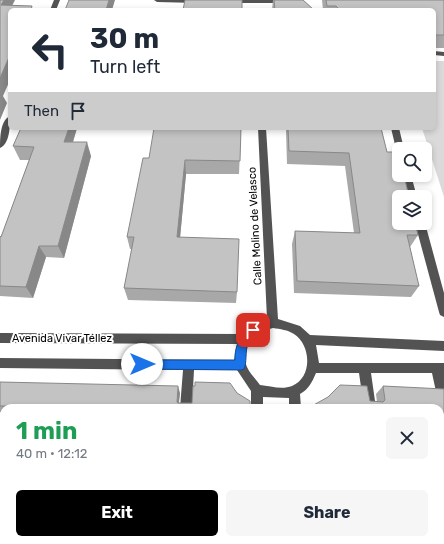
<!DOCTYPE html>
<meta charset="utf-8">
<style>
body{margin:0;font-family:Rubik,sans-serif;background:#f6f6f7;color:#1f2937;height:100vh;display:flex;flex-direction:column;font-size:15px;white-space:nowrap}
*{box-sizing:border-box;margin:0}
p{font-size:13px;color:#747a83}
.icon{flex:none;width:22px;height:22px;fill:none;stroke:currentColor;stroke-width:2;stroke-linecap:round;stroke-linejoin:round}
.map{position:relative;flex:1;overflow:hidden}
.sheet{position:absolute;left:0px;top:404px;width:444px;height:140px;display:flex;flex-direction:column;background:#fff;border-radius:12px 12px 0 0;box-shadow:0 2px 6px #0003}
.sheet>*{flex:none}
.hud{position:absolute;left:8px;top:8px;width:428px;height:122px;border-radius:6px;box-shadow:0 2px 6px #0003;background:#fff;color:#1f2937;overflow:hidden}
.buttons{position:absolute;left:392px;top:142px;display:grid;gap:8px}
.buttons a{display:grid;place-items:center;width:40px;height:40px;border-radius:6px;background:#fff;box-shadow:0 2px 6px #0003;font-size:20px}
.pin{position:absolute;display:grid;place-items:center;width:34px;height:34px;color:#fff;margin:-17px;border-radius:8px;box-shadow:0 2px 6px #0006}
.me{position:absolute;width:44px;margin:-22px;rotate:90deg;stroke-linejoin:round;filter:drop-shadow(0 0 3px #0008)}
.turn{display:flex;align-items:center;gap:14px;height:84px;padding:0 16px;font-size:18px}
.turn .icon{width:52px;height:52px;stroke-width:2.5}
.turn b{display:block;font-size:28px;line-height:34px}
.then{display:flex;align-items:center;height:38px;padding:0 16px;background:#0003;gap:8px;font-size:15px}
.round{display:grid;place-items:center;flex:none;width:42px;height:42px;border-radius:6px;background:#f6f6f7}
.head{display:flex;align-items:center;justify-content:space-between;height:68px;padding:0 16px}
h1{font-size:24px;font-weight:700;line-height:30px;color:#1e9e55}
.action{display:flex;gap:8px;margin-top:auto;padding:8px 16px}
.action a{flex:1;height:46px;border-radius:6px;background:#000;color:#fff;font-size:16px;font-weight:700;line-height:46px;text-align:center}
.action a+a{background:#f6f6f7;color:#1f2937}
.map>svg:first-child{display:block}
.green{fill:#dadada}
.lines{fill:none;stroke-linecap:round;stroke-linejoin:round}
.minor{fill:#535353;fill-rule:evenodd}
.wall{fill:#a8a8a8}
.shaded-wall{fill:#888}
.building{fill:#c3c3c3;stroke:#888}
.route{fill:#1a73e8;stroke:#114b97}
.labels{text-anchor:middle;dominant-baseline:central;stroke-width:4;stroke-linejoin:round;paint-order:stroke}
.street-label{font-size:11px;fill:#000;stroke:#fff}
</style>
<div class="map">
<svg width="444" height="544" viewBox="0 0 444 544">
<rect width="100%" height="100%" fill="#fff"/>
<polygon class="green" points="434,61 444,61 444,197 422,128 434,128"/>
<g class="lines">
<g class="minor">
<polygon points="54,0 60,0 56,10 50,10"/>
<polygon points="154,0 199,0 200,1 197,3 157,2"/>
<polygon points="227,0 287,0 288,1 285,3 229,3 227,2"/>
<polygon points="434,51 444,52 444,56 434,55"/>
<path d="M10,116C10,125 10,144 0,148C0,139 0,120 10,116Z"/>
<path d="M258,128H266L278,319L300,326L310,335L444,341V351L316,345L319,363H444V407L440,405L438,401L432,373H371L376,408H364L359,373H316C312,382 309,389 300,394L301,408H289V398L263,397V408H251V391L237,370H194L192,408H180L183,370L0,368V358L234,360L238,344L0,343V333L243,334L253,325L267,319ZM273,328C280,329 288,330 294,334C311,345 313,377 292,386C282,390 270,386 260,385C256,379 250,374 247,367C239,348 256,332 273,328Z"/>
<polygon points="391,128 399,128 404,149 399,149 399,152 396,149"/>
<polygon points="403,175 411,175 417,197 409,197"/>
<polygon points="415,223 425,223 444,293 444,317 440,315 439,312"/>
<rect x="0" y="422" width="4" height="12"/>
<rect x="0" y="519" width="4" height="14"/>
<polygon points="440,529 444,529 444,543 435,540 440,540"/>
<rect x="170" y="540" width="14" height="4"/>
<rect x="251" y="540" width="14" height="4"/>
<rect x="297" y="540" width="14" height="4"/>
</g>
</g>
<g class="wall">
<polygon points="273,0 303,0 314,10 272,10"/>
<polygon points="322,0 444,0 444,48 434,48 434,10 323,10"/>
<polygon points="21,128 77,128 73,142 91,156 64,258 46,257 33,298 0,296 0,236 1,237 29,160 20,160 13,146"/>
<polygon points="241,128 239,174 186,174 180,237 237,292 236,303 128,300 124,288 132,249 130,249 127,237 149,158"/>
<polygon points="286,128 381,128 387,152 418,235 410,247 419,286 411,297 294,293 292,244 295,231 354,233 345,166 287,164 286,131"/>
<polygon points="0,382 180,393 179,403 192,403 237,393 250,408 4,408 4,412 0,412"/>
<polygon points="383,386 444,390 444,520 440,520 440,408 310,408 310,407 370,401 377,402 376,394"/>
<rect x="0" y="437" width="4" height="78"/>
</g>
<g class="shaded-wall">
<polygon points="4,0 15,0 6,18 1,5"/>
<polygon points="109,0 115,0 112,10 106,10"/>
<polygon points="10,55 10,80 3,96 7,103 0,120 0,78"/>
<polygon points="69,128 77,128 69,155 64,142"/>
<polygon points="87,142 91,156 64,258 58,246"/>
<polygon points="185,160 186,174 179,249 177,237"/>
<polygon points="39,246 46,257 33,298 26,287"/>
<polygon points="178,386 180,393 178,408 177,402"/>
<polygon points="148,540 151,540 151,544 147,544"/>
</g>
<g class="building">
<polygon points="0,0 4,0 1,5 32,6 31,10 10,10 10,55 0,78"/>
<polygon points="69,0 109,0 106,10 65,10"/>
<polygon points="185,0 242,0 242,10 183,10"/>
<polygon points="274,0 303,0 314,10 275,10"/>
<polygon points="326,0 444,0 444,35 434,35 434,10 340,10 336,6 327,6"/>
<polygon points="21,128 69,128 64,142 87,142 58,246 39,246 26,287 0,286 0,236 1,237 34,147 13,146"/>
<polygon points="154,128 241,128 240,161 185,160 177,237 239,239 237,292 124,288 134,237 127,237 143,158 149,158"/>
<polygon points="288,128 381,128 387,152 399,152 399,175 404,175 409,197 399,197 399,223 415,223 418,235 407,235 419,286 297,281 295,231 360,233 349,153 289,151"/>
<polygon points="0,382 178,386 177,402 178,403 192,403 193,386 195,386 195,382 230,383 237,393 250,401 250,408 106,408 0,406"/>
<polygon points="340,385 367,386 370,401 383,402 385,400 383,386 444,389 444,516 440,516 440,408 310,408 310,407 328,397"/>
<rect x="0" y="437" width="4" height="76"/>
<polygon points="0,538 4,538 4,540 148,540 147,544 0,544"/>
<polygon points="189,541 249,544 188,544"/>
</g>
<path class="route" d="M253,326L256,327L258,330C255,335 250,338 248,343C245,352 247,363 244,369L241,370L142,369L138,368L137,364L138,361L142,360H235C234,348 241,330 253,326Z"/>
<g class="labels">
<g class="street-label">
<text transform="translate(255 226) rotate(-93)">Calle Molino de Velasco</text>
<text x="62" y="338">Avenida Vivar Téllez</text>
</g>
</g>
</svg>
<div class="buttons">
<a><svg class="icon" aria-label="search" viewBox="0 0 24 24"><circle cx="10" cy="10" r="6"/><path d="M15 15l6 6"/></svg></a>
<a><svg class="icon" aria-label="layers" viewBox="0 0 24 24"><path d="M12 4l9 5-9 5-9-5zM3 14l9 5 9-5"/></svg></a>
</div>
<div class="pin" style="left:253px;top:330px;background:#d93025"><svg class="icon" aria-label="arrive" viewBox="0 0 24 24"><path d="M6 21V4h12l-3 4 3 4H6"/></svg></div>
<svg class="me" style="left:142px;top:364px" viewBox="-20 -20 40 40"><circle r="19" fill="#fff"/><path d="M0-13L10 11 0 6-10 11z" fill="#1a73e8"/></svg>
<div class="hud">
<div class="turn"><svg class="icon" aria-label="left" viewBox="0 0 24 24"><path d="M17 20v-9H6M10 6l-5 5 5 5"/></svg><div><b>30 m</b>Turn left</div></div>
<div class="then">Then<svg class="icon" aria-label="arrive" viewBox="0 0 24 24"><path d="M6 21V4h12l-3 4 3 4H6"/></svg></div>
</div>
<section class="sheet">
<div class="head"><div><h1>1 min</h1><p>40 m · 12:12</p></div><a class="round"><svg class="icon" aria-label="close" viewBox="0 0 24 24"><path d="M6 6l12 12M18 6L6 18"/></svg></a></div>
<div class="action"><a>Exit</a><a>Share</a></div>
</section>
</div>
